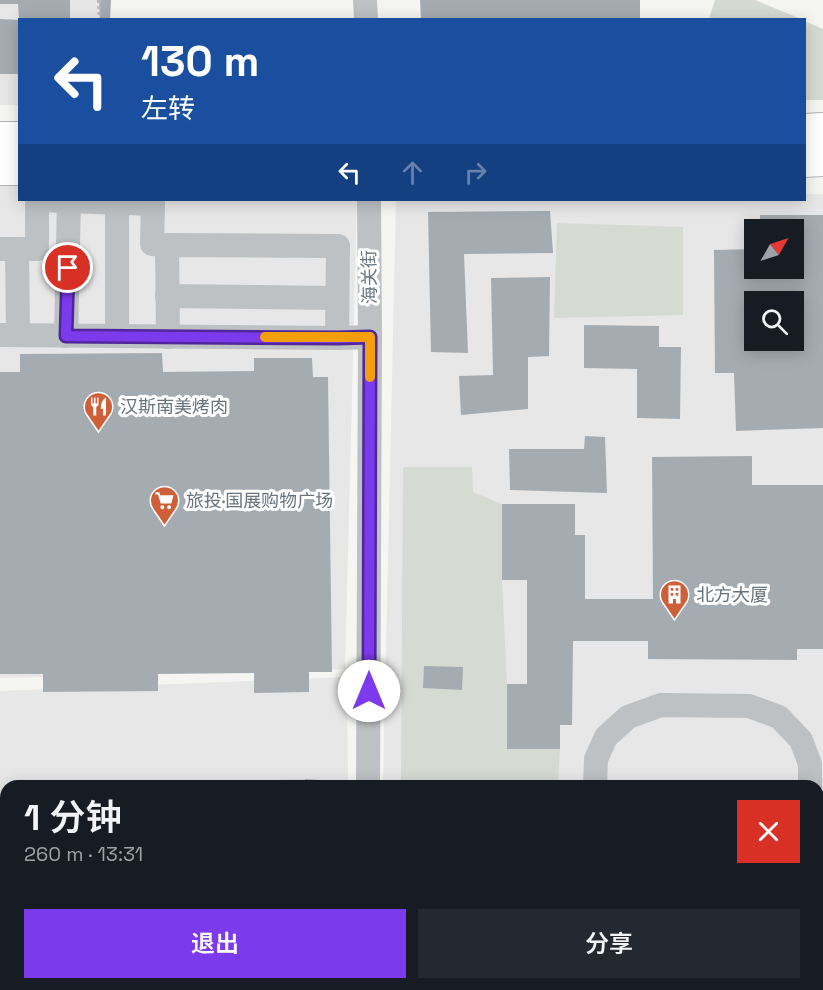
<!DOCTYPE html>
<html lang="zh">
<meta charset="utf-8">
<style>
body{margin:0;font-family:"Space Grotesk","Noto Sans SC",sans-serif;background:#242831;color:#f1f3f6;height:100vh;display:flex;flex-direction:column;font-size:22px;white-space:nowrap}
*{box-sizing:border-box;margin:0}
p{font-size:20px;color:#9ea1a6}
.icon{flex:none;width:33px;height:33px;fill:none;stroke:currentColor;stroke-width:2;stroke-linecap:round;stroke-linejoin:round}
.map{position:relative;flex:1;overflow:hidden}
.side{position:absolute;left:0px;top:780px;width:824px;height:210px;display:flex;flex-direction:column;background:#171b24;border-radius:18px 18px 0 0;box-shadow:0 3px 15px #0003}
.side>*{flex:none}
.guide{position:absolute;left:18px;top:18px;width:788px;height:183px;border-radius:0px;box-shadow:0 3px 15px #0003;background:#1a4fa0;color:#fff;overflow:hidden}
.needle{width:39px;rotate:51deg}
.buttons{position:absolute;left:744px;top:219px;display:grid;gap:12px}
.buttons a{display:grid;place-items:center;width:60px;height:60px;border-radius:0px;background:#171b24;box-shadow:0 3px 15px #0003;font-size:30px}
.pin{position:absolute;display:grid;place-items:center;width:51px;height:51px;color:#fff;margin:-26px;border:3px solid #fff;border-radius:50%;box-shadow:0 2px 6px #0007}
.me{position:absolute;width:66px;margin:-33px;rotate:0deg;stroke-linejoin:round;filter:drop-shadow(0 0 4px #0008)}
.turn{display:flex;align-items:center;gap:21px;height:126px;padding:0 24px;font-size:27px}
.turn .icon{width:78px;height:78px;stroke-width:2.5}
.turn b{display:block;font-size:42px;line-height:51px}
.lanes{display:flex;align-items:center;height:57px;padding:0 24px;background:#0003;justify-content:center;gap:30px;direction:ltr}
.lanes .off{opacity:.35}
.round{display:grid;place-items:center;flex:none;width:63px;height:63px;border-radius:0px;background:#242831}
.overview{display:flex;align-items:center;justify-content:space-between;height:102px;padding:0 24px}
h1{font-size:36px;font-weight:600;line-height:45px}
.primary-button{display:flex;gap:12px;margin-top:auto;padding:12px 24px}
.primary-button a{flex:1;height:69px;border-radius:0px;background:#7c3aed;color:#fff;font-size:24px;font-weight:600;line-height:69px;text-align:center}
.primary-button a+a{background:#242831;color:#f1f3f6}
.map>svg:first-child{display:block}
.built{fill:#e6e7e6;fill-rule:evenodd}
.green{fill:#d5dad2}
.building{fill:#a5acb1;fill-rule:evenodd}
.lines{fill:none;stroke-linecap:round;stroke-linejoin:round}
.major-casing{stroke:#b1b5b8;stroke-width:34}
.path{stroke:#b7babc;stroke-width:4;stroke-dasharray:3 3;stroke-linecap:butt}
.minor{stroke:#bdc1c4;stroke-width:24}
.major{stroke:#fff;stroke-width:32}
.route-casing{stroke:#51269a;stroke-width:15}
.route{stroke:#7c3aed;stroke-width:10}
.slow{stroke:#f59e0b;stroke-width:10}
.labels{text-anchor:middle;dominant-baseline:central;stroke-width:6;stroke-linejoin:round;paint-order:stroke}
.street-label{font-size:18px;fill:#687580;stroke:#fff}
.poi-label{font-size:18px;fill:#687580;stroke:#fff;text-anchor:start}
</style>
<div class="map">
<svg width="823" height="990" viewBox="0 0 823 990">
<rect width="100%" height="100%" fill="#f5f5f2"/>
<g class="built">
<polygon points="0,0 99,0 100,19 20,20 19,105 0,105"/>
<polygon points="0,180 19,180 20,200 357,200 345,669 0,678"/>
<path d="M804,194H823V856H818V786H383L396,200H804ZM754,230H794V268H754ZM754,302H794V340H754Z"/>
<polygon points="347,677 348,786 6,786 6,984 350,984 350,990 0,990 0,691"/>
</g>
<g class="green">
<polygon points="715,0 755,0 801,19 709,19"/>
<polygon points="804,21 823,29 823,100 804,100"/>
<polygon points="557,223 683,227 683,315 554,318"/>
<polygon points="403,467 472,467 473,492 502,504 502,580 507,684 507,749 560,749 558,786 401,786"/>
<polygon points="305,779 305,786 118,786"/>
<polygon points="15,984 195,984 196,990 10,990"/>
<rect x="395" y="984" width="307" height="6"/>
</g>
<g class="building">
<polygon points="0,0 70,0 70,20 19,20 18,4 0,4"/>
<polygon points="99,0 111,0 110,20 100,20"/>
<polygon points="420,0 640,0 640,20 421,20"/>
<polygon points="0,19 20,20 20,74 0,74"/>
<polygon points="550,211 553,253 464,254 468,353 431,352 428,212"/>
<path d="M760,215H823V428L736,431L734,373H715L714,250L754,249V268H794V230H760ZM754,302H794V340H754Z"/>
<polygon points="550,277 549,356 528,357 528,409 461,415 459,376 493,375 491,278"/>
<polygon points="584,325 659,326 659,347 681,347 680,419 637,418 637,369 584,368"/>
<polygon points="162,353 163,372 254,371 254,358 312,358 313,377 328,377 332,672 309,672 309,692 254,693 254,673 158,674 158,691 43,692 43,674 0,674 0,372 20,372 20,354"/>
<polygon points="585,436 605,437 607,493 510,490 509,449 584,449"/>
<polygon points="752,456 752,485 823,485 823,649 797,649 797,660 648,659 648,641 573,641 572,725 560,725 560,749 507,749 507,684 527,684 527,580 502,580 502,504 575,504 575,535 585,535 585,599 653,599 652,457"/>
<polygon points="424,666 463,667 462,690 423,688"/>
<polygon points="305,779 335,781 342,786 305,786"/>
<polygon points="818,933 823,934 823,990 763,990 763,984 818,984"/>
<polygon points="249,984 320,984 321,990 250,990"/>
</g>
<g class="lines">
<defs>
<g id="major">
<polyline points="804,130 823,129"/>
<polyline points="0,138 20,138"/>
<polyline points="804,161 823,160"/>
<polyline points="0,169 20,169"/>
<polyline points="818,872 823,872"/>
<polyline points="818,900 823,900"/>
</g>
</defs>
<use href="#major" class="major-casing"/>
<polyline class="path" points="99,0 100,20"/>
<g class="minor">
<polyline points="365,0 366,20"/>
<polyline points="0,249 17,249 18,335"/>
<polyline points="17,249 37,249 37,200 153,204 152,244 167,245"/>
<polyline points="167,296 337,298"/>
<polyline points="0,335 337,338 370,337"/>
<polyline points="66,336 69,201"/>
<polyline points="117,336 117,203"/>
<polyline points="168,337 167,245 338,246 337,338"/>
<polyline points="368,786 370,337 369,200"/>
<polyline points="595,786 596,759 606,737 628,717 661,705 749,706 779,717 801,740 810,764 810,786"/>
<polyline points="0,818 6,818"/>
<polyline points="0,951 6,951"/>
<polyline points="208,984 209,990"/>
<polyline points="370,984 370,990"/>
<polyline points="723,984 723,990"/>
</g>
<use href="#major" class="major"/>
</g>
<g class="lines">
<defs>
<polyline id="route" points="68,268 66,336 338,338 370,337 369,691"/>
</defs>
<use href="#route" class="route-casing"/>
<use href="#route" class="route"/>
<polyline class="slow" points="265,337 370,337 370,377"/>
</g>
<defs>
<symbol id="restaurant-pin" viewBox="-11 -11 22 30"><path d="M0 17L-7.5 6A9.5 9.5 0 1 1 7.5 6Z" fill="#cf5f39" stroke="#fff"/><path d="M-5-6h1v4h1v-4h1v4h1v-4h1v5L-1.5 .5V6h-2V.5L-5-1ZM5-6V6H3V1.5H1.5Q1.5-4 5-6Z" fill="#fff"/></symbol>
<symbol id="supermarket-pin" viewBox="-11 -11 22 30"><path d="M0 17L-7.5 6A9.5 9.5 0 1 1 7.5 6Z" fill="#cf5f39" stroke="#fff"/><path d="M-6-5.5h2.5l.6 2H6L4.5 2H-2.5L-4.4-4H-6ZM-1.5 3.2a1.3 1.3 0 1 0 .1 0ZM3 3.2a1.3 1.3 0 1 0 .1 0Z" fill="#fff"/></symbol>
<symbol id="building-pin" viewBox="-11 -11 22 30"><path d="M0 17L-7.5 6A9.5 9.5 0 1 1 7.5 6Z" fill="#cf5f39" stroke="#fff"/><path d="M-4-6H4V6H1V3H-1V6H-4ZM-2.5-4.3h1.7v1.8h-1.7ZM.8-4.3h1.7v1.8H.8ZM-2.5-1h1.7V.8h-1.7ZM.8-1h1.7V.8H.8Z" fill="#fff"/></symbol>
</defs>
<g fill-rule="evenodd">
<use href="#restaurant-pin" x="82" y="390" width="33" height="45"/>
<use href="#supermarket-pin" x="148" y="484" width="33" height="45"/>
<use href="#building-pin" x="658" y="578" width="33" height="45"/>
</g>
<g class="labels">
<g class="street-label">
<text transform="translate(369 277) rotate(-91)">海关街</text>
</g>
<g class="poi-label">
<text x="120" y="406">汉斯南美烤肉</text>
<text x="186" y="500">旅投·国展购物广场</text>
<text x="696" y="594">北方大厦</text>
</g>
</g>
</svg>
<div class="buttons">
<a><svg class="needle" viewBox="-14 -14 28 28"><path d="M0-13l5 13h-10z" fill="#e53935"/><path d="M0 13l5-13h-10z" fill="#9ea1a6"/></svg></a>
<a><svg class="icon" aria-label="search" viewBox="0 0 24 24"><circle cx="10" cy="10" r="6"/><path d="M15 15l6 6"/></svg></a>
</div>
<div class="pin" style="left:68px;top:268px;background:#d93025"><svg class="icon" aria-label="arrive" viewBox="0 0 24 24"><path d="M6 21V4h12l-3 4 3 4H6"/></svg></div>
<svg class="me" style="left:369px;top:691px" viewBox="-20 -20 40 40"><circle r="19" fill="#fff"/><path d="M0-13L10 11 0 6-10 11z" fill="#7c3aed"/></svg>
<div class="guide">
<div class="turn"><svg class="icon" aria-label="left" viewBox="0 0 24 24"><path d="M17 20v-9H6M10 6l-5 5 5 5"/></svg><div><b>130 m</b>左转</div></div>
<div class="lanes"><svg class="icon" aria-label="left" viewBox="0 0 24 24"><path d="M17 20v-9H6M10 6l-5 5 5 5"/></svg><svg class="icon off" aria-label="ahead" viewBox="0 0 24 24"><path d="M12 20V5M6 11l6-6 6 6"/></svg><svg class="icon off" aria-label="right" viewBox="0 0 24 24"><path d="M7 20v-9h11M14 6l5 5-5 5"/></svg></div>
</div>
<section class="side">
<div class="overview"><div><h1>1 分钟</h1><p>260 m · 13:31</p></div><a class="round" style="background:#d93025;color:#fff"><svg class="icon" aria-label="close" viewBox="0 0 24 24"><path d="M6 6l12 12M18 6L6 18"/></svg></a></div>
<div class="primary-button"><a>退出</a><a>分享</a></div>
</section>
</div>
